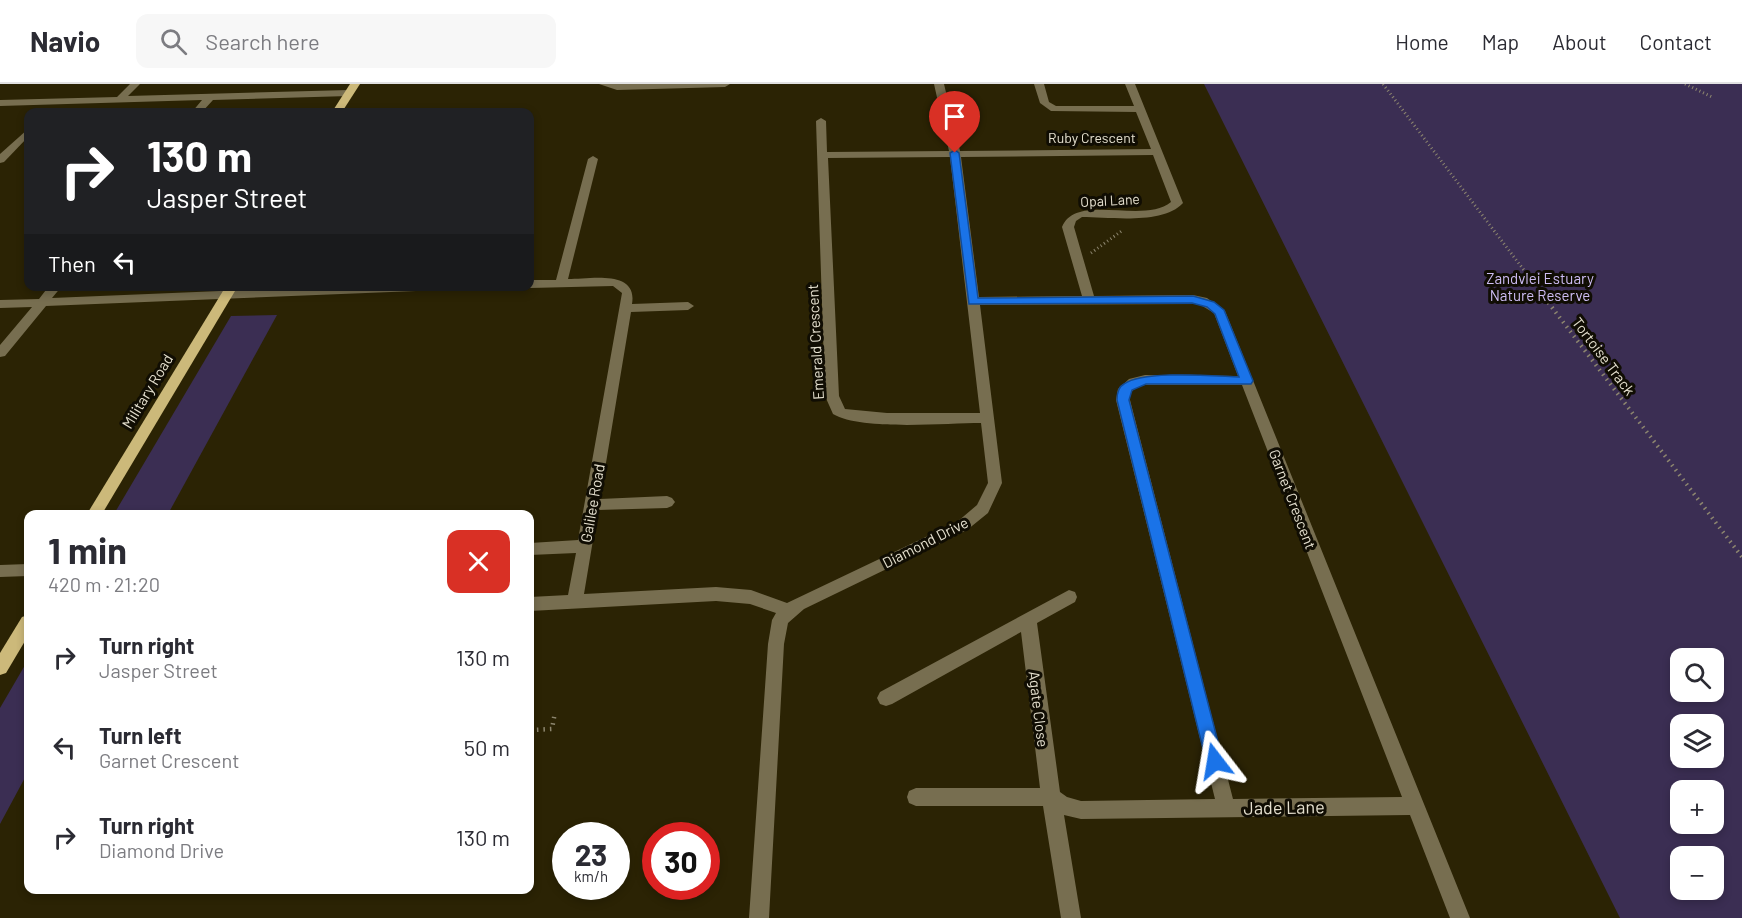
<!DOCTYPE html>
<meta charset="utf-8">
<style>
body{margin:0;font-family:Barlow,sans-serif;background:#f7f7f7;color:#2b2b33;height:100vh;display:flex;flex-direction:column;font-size:22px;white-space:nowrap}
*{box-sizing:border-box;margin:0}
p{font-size:20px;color:#7c7c81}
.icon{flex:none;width:33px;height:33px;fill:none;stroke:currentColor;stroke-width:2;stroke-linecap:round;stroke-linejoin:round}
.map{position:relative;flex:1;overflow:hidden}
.sheet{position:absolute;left:24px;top:426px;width:510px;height:384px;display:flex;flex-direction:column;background:#fff;border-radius:12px;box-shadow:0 3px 9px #0003}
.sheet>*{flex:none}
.hud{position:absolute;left:24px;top:24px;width:510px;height:183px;border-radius:12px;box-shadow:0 3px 9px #0003;background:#202124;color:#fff;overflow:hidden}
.fabs{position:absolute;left:1670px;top:564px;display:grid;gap:12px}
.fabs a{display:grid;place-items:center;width:54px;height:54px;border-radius:12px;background:#fff;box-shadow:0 3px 9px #0003;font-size:30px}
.speed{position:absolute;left:552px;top:738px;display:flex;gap:12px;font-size:30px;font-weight:700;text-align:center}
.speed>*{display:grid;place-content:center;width:78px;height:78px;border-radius:50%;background:#fff;box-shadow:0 3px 9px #0003;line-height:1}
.speed small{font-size:15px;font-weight:400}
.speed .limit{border:9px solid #d22;background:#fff;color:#111}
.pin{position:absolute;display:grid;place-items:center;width:51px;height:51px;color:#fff;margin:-62px -26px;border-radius:50% 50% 50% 0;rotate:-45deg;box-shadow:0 0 6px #0007}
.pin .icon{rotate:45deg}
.me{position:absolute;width:66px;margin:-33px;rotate:346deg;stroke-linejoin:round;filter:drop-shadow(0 0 4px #0008)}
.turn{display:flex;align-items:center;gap:21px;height:126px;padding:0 24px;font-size:27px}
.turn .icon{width:78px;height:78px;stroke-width:2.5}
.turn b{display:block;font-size:42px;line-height:51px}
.then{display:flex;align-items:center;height:57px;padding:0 24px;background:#0003;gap:12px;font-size:22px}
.round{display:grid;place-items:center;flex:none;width:63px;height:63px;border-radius:12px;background:#f7f7f7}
.headline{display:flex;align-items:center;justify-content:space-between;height:102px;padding:0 24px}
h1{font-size:36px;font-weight:700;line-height:45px}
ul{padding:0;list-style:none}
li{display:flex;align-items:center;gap:18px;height:90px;padding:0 24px}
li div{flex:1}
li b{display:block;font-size:22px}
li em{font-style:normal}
header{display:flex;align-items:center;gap:36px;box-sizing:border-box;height:84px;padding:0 30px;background:#fff;border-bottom:2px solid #e1e1e2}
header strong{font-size:28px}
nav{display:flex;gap:33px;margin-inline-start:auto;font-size:21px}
.search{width:420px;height:54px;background:#f7f7f7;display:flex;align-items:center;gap:15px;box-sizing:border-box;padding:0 21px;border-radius:12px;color:#7c7c81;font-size:22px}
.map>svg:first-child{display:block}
.green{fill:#3b2e53;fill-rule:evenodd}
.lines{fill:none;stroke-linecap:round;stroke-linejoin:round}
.path-far2{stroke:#8d866f;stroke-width:3;stroke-dasharray:1 3;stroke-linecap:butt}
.path-far1{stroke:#8d866f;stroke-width:4;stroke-dasharray:1.5 4.5;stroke-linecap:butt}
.path{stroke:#8d866f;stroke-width:4.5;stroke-dasharray:1.5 5;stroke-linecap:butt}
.minor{fill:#776e50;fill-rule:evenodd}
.major{fill:#ccb97a;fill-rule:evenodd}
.route{fill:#1a73e8;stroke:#114b97;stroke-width:1.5}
.labels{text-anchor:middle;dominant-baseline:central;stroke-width:6;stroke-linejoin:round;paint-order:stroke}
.far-street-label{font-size:14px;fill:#e5e0cf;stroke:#100d03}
.park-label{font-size:15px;fill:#cebdf4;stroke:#100d03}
.street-label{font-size:15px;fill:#e5e0cf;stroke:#100d03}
.near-street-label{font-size:18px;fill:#e5e0cf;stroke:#100d03}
</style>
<header>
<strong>Navio</strong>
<div class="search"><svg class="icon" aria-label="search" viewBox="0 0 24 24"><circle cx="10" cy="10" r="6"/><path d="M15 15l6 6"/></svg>Search here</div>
<nav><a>Home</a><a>Map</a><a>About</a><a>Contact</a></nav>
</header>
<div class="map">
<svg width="1742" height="834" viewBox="0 0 1742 834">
<rect width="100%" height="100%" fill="#2b2304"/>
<g class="green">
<path d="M1204,0H1742V834H1620ZM1680,574H1713V608H1680ZM1680,640H1713V674H1680ZM1680,706H1713V740H1680ZM1680,772H1713V806H1680Z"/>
<polygon points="277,231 168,430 114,430 231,232"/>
<polygon points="28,576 28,688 0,740 0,624"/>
</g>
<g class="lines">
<g class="path-far2">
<polyline points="1383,0 1542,210"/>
<polyline points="1685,0 1712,13"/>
<polyline points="1091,169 1123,146"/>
</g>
<polyline class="path-far1" points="1541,209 1742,473"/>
<polyline class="path" points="530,653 531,646 552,645 555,628"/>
<g class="minor">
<polygon points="130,0 140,0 128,12 349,6 354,9 349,12 213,16 202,28 192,28 202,16 0,22 0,16 117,13"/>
<polygon points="599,0 730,0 725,3 617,6"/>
<path d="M934,0H944L960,67L1151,65L1136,28L1051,27L1040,19L1034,0H1044L1049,18L1056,22H1134L1125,0H1135L1183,119C1163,141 1110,133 1082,133L1076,137L1074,143L1094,212L1193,211L1207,214L1225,227L1470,834H1450L1410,731L1081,735L1064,731L1081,834H1061L1043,722H916L909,719L907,713L909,707L916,704H1040L1021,548L892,620L886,622L880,620L877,614L880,608L1069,506L1075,508L1077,513L1075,518L1037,539L1060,708L1067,713L1081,717L1215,715L1116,316L1118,305L1129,295L1145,291L1238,292L1214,229L1199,220L980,221L1002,399L988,429L967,446L804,525L788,539L784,560L769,834H749L768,560L772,536L776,529L750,520L716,517L530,527V513L568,511L576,469L530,471V459L578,456L622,209L613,202L530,204L526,202H530V196H556L588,75L593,72L598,75L568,195C590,195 638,185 632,220L688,218L694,222L688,226L631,228L600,415L667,412L672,414L675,418L672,422L667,424L598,426L584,510L716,503L751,506L787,519L957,438L977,421L988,399L981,339C945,339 862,347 833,330L825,312L816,37L821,34L826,37L827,68L949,67ZM1153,71L1171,118C1143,141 1076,108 1062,143L1082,212L979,213L961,73ZM950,73L980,329H887L845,325L839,312L828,74ZM1145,301H1242L1402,713L1233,715L1130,316V309L1138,302Z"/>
<polygon points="28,45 28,53 4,78 0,79 0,70"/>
<polygon points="49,202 62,202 52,214 337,202 447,202 441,206 46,222 5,272 0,273 0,261 32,223 0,224 0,216 39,215"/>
<polygon points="28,480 28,492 0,493 0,481"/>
</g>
<g class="major">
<polygon points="350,0 360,0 342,28 332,28"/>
<polygon points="226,202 238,202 102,430 87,430"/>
<polygon points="28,531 28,552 6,589 0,591 0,569 22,533"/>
</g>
</g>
<path class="route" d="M955,66L959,69L978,214L1193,212L1214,218L1224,226L1253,297L1251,300H1146L1132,306L1129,316L1223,677L1220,682L1215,685L1209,682L1206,677L1117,316C1117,309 1118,303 1124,300C1144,286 1212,292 1239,293L1215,230L1207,223L1192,219L969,220L950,69Z"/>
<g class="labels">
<g class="far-street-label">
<text x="1092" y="53">Ruby Crescent</text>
<text transform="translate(1110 116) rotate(-3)">Opal Lane</text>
</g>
<g class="park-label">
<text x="1540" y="194">Zandvlei Estuary<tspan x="1540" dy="17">Nature Reserve</tspan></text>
</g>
<g class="street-label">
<text transform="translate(815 258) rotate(-93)">Emerald Crescent</text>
<text transform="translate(1604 272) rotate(53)">Tortoise Track</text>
<text transform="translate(147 307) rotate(-59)">Military Road</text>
<text transform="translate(1293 415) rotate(69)">Garnet Crescent</text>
<text transform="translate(592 419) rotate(-80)">Galilee Road</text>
<text transform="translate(925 458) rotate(-27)">Diamond Drive</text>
<text transform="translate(1039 625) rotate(83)">Agate Close</text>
</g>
<g class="near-street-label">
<text transform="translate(1284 723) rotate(-1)">Jade Lane</text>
</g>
</g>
</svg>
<div class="fabs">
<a><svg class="icon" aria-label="search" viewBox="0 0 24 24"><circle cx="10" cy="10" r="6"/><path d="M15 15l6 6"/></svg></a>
<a><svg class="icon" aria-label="layers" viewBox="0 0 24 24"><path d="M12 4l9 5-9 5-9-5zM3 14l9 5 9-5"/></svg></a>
<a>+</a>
<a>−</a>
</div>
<div class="speed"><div>23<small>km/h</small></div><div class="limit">30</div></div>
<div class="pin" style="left:955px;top:69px;background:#d93025"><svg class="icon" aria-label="arrive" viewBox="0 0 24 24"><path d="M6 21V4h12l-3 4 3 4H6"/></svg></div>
<svg class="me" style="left:1215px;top:677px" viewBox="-20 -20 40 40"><path d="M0-17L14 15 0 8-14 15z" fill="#1a73e8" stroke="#fff" stroke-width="4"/></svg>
<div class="hud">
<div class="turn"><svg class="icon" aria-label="right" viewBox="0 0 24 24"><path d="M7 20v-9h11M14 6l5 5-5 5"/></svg><div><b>130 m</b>Jasper Street</div></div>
<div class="then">Then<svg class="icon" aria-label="left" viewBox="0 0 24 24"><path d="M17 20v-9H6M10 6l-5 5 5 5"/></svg></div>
</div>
<section class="sheet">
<div class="headline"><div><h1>1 min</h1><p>420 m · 21:20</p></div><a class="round" style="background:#d93025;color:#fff"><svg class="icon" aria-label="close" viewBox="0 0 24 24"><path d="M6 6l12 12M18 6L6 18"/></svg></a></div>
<ul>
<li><svg class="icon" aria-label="right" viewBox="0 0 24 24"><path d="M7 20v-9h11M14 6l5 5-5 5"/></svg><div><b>Turn right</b><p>Jasper Street</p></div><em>130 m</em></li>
<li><svg class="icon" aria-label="left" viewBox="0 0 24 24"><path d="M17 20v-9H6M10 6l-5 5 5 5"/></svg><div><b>Turn left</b><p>Garnet Crescent</p></div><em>50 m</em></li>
<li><svg class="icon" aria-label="right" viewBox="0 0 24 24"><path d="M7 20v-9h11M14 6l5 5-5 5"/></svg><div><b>Turn right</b><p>Diamond Drive</p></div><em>130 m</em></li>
</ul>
</section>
</div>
